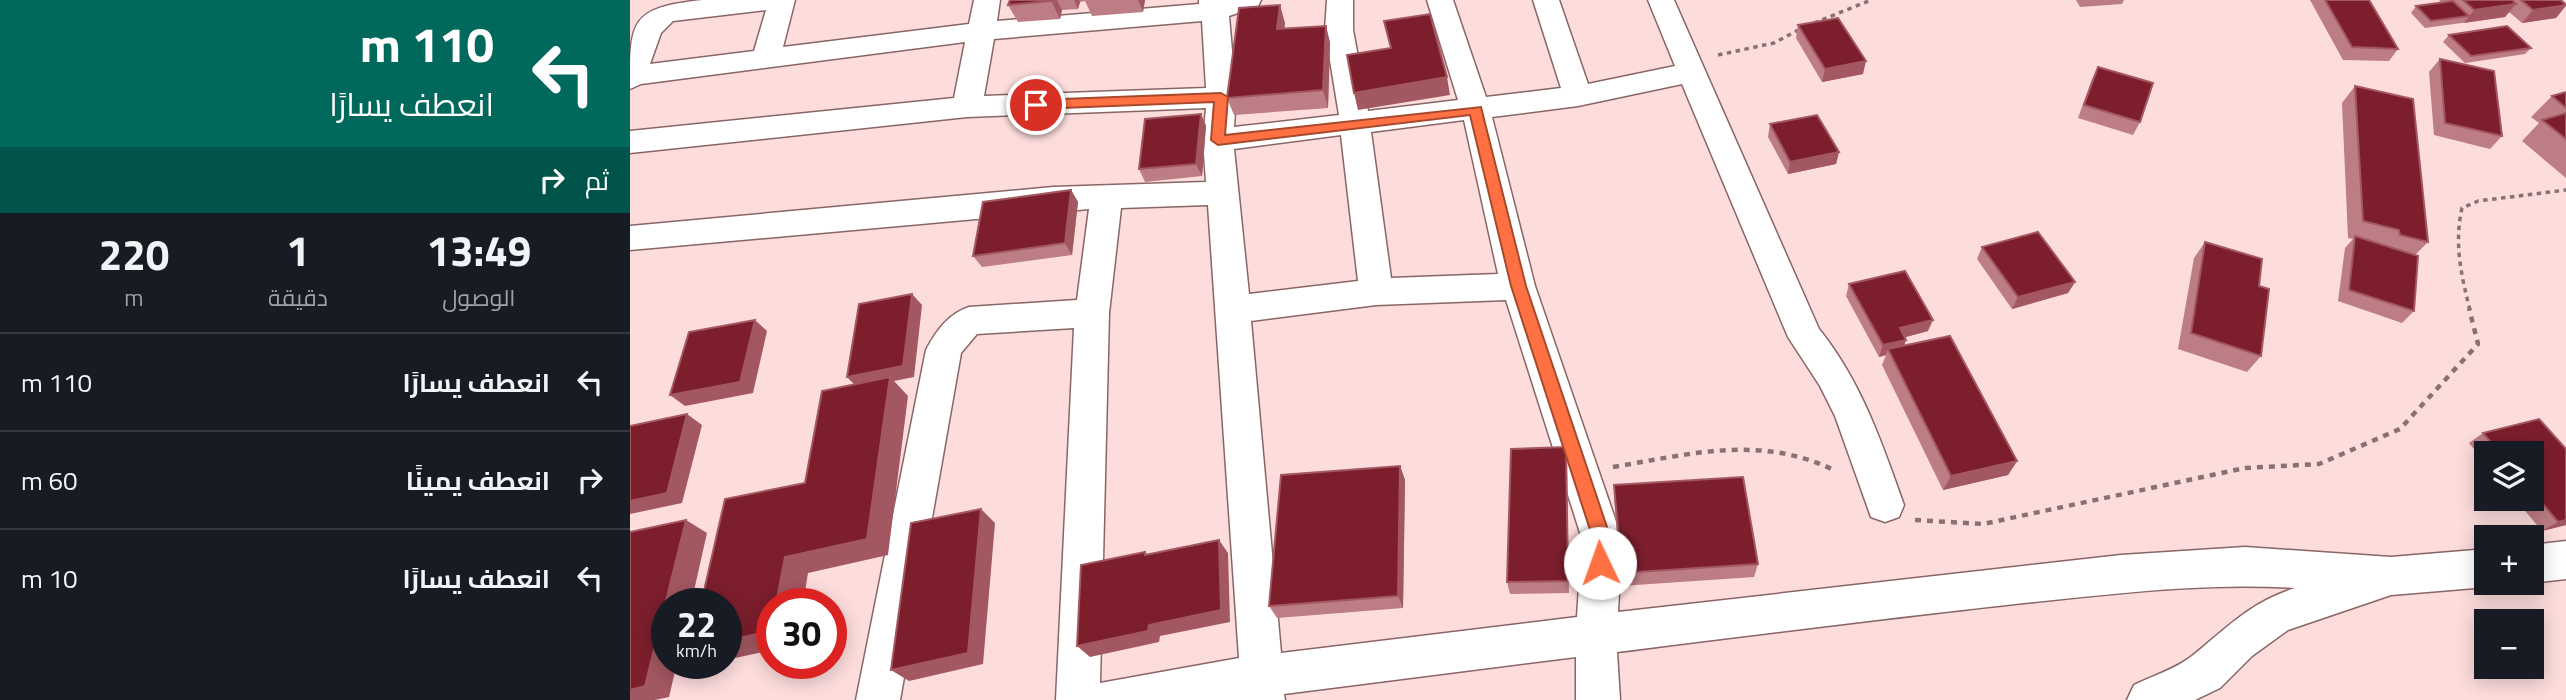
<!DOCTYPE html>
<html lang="ar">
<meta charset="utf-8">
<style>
body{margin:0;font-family:"Titillium Web",Cairo,sans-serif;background:#242831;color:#f1f3f6;direction:rtl;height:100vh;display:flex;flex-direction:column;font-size:26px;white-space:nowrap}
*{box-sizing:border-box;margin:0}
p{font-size:23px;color:#9ea1a6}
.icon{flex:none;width:38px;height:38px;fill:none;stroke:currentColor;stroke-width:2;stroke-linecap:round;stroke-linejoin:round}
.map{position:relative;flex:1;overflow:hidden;direction:ltr}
.side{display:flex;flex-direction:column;background:#171b24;width:630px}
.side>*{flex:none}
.top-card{background:#00695c;color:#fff;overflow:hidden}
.fabs{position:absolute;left:1844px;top:441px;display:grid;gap:14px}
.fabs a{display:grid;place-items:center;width:70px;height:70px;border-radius:0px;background:#171b24;box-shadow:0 4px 18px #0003;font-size:35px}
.speed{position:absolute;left:21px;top:588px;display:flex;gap:14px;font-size:35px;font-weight:700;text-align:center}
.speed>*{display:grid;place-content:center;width:91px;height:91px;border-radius:50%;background:#171b24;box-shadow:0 4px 18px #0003;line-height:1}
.speed small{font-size:18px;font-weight:400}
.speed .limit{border:10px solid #d22;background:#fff;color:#111}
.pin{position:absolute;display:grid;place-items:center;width:60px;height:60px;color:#fff;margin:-30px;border:4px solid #fff;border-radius:50%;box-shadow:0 2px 7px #0007}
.me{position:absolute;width:77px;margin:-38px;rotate:357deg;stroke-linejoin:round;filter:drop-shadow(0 0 5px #0008)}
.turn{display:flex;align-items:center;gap:24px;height:147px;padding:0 21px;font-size:32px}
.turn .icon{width:91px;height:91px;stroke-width:2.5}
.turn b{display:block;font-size:49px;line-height:60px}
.then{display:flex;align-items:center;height:66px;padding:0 21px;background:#0003;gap:14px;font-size:26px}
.eta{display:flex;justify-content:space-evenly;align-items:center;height:119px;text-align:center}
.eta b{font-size:42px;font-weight:700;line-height:49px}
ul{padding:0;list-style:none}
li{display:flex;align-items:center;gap:21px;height:98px;padding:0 21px;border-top:2px solid #363941}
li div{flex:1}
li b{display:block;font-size:26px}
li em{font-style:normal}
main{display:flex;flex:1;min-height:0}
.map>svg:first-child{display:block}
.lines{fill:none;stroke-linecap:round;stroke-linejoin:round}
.minor-casing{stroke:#896566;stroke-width:3}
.path-far1{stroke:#887172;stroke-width:3.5;stroke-dasharray:4.5 4.5;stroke-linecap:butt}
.path{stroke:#887172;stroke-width:4.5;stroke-dasharray:6 6;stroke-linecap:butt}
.minor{fill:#fff;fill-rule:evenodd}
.wall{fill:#bc7d84}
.shaded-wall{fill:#a35761}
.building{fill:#7c1e2c;stroke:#a35761;stroke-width:2}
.route{fill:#ff7043;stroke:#a6492c;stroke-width:2}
</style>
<main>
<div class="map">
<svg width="1936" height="700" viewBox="0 0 1936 700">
<rect width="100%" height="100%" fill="#fddcdc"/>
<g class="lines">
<defs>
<g id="minor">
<path d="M72,0H165L153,47L339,24L344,0H370L367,21L569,4V0H631L628,6L599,16L606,97L604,127L709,115L695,30L697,0H723V30L738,111L828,100L797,0H823L856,97L931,88L903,0H929L958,84L1045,66L1018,0H1044L1189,329C1231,381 1252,443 1274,505L1269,517L1255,522L1241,517L1205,416L1190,386L1158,337L1052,84L948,106L862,117L905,286L992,539L988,612L1491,555L1615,547L1761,557L1857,549V583H1867L1857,587L1761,595L1658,630L1622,656L1590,688L1565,700H1497L1504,685C1522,676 1546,669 1562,656C1598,627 1619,603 1665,588C1575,582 1484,594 1394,603C1258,618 1123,635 987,652L990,700H946V657L654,694L655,700H426L444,328L347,334L331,353L270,700H226L296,350C306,331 318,314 339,307L447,300L459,209L0,250V226L423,187L576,182L573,140L576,108L337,117L0,153V131L324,98L335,42L11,84L0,89C0,20 0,8 72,0ZM136,10L124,51L20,64L31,33L43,21ZM572,21L576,88L354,96L364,39ZM834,120L868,274L761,278L741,132ZM711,135L728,281L619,294L604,149ZM578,205L609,658L470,683L479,313L491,208ZM876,300L952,539L947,617L651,653L621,321L746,305Z"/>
<polygon points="1936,541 1936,579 1902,583 1902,545"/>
</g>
</defs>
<use href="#minor" class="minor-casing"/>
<g class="path-far1">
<polyline points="1184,23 1241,0"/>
<polyline points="1088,55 1144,43 1172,28"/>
<path d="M1840,310C1831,275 1824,243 1832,208L1848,201L1936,190"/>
</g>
<g class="path">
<path d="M983,467C1061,454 1131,434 1206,471"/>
<polyline points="1285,520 1353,524 1615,468 1689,464 1770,429 1848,344 1839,308"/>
</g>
<use href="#minor" class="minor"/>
</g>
<g class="wall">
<polygon points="380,0 515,0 513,12 462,16 455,1 450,2 448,9 432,10 430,19 388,22 378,5"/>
<polygon points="1446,0 1494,0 1492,4 1450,7"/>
<polygon points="1680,0 1739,0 1768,49 1759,61 1713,60"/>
<polygon points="1809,0 1931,0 1936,4 1936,6 1926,18 1892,23 1879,12 1875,17 1795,28 1781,13 1786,6 1812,3"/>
<polygon points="655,23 654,29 696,26 700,43 698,108 604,115 597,98"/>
<polygon points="1168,25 1233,74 1192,82 1166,38"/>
<polygon points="1819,35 1901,48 1895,54 1835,63 1813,42"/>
<polygon points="1810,59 1872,136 1860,149 1804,135 1799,72"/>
<polygon points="1468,67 1510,122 1503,135 1448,118 1462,79"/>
<polygon points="1725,86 1798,242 1785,255 1784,311 1772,323 1708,301 1715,248 1723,239 1718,238 1712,103"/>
<polygon points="1936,92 1936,178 1892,141 1909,123 1901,117 1922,96"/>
<polygon points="571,114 576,126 572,176 515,182 509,169"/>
<polygon points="1140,124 1209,152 1206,164 1158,174 1138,137"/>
<polygon points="441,190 448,202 442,255 352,267 343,256"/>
<polygon points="1575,242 1629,286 1631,356 1617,372 1548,349 1564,258"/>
<polygon points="1352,247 1445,282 1438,293 1382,309 1347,259"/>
<polygon points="1219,284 1298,331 1275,337 1276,340 1274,346 1387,461 1378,475 1313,490 1252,365 1256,355 1249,357 1216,296"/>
<polygon points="1909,419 1936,449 1936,525 1912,531 1885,499 1902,499 1902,453 1857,453 1857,465 1839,443 1853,433"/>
<polygon points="937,462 939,593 880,594 877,582"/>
<polygon points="770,466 775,480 773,608 647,618 639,606"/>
<polygon points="984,485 1128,564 1124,577 991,586 984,498"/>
</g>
<g class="shaded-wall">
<polygon points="421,0 427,0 432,10 430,19"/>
<polygon points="444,0 449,0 450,2 448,9"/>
<polygon points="508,0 515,0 513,12"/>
<polygon points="1886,4 1875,17 1834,23 1844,10"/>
<polygon points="650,5 655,23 653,47 647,29"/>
<polygon points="1936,5 1926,18 1892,23 1903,10"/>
<polygon points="696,26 700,43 698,108 693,90"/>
<polygon points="1236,61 1233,74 1192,82 1195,69"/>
<polygon points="817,77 820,95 728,110 724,93"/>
<polygon points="571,114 576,126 572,176 566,164"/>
<polygon points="1209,152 1206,164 1158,174 1160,162"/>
<polygon points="441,190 448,202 442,255 435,243"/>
<polygon points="1445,282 1438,293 1382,309 1388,297"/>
<polygon points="282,294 292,305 284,377 264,381 278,396 258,555 178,573 173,604 146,604 155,557 228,388 217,377"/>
<polygon points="125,320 137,331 123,393 55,406 40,395"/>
<polygon points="1303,320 1298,331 1265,340 1270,328"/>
<polygon points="1276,340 1272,351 1258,349 1256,355 1249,357 1253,345"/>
<polygon points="57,414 72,425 52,503 0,514 0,501"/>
<polygon points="1387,461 1378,475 1313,490 1321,476"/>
<polygon points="770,466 775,480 773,608 768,596"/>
<polygon points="351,509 365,523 353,664 279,681 261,670"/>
<polygon points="56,520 77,533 61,604 37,604 37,663 47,663 39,697 25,700 0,700 0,690"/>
<polygon points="1936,520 1936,525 1912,531 1928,522"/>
<polygon points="589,540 598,553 600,622 530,636 529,642 460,657 447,646"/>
<polygon points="142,624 142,650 96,660 96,641"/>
</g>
<g class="building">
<polygon points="380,0 421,0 421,1 378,5"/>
<polygon points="1695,0 1739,0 1768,49 1722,47"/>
<polygon points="1833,0 1882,0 1886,4 1844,10"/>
<polygon points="1891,0 1931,0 1936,5 1903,10"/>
<polygon points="1823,1 1839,16 1801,21 1786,6"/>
<polygon points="650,5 647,29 696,26 693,90 597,98 609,8"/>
<polygon points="800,14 817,77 724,93 717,55 761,48 754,21"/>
<polygon points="1208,18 1236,61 1195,69 1168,25"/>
<polygon points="1877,26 1901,48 1841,56 1819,35"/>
<polygon points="1810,59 1864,71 1872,136 1815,123"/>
<polygon points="1468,67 1523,83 1510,122 1454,105"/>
<polygon points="1725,86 1783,99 1798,242 1770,235 1769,230 1733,221"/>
<polygon points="1936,92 1936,108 1922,96"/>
<polygon points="1936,113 1936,139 1912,120"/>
<polygon points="571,114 566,164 509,169 515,119"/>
<polygon points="1187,115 1209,152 1160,162 1140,124"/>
<polygon points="441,190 435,243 343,256 353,202"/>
<polygon points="1408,232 1445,282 1388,297 1352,247"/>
<polygon points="1725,236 1788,256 1784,311 1719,290"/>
<polygon points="1575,242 1632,259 1629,286 1639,289 1631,356 1561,333"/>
<polygon points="1275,271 1303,320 1270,328 1276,340 1253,345 1219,284"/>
<polygon points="282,294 273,366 217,377 229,304"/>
<polygon points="125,320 110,382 40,395 59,332"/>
<polygon points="1320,336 1387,461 1321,476 1258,349"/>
<polygon points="260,377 237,539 155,557 146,604 142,604 142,624 140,631 96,641 96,604 71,604 95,499 175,483 192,391"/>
<polygon points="57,414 37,493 0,501 0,426"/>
<polygon points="1909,419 1936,449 1936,520 1928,522 1902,491 1902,453 1870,453 1853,433"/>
<polygon points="936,447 938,581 877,582 881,449"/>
<polygon points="770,466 768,596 639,606 651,475"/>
<polygon points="1113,477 1128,564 992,573 984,485"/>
<polygon points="351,509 338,653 261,670 281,523"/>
<polygon points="56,520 15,686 0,690 0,532"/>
<polygon points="589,540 591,610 519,625 518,631 447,646 451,565 515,552 515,555"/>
</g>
<polygon class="route" points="591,93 598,97 595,135 851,107 896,286 981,539 977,569 970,572 964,569 961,563 963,539 881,286 840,115 588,145 581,140 584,102 406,109 399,105 406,100"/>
</svg>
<div class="fabs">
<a><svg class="icon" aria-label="layers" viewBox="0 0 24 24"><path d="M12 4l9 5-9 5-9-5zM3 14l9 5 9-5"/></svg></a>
<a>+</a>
<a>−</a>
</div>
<div class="speed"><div>22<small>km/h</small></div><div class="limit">30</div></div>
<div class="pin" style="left:406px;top:105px;background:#d93025"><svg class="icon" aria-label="arrive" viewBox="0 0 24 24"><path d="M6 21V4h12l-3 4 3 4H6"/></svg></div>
<svg class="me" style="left:970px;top:563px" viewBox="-20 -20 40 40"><circle r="19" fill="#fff"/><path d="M0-13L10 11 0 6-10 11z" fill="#ff7043"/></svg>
</div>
<section class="side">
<div class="top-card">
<div class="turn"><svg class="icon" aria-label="left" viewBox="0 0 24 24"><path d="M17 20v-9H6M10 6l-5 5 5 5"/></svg><div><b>110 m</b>انعطف يسارًا</div></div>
<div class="then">ثم<svg class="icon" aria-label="right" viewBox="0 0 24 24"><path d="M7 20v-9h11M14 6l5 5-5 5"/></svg></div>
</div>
<div class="eta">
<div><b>13:49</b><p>الوصول</p></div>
<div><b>1</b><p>دقيقة</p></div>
<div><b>220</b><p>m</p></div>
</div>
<ul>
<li><svg class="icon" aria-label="left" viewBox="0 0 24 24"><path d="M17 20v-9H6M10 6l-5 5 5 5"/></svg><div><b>انعطف يسارًا</b></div><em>110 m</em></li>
<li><svg class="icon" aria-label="right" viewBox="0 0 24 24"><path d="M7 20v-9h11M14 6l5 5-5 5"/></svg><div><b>انعطف يمينًا</b></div><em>60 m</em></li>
<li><svg class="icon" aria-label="left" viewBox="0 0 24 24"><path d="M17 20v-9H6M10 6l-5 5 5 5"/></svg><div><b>انعطف يسارًا</b></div><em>10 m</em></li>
</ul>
</section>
</main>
